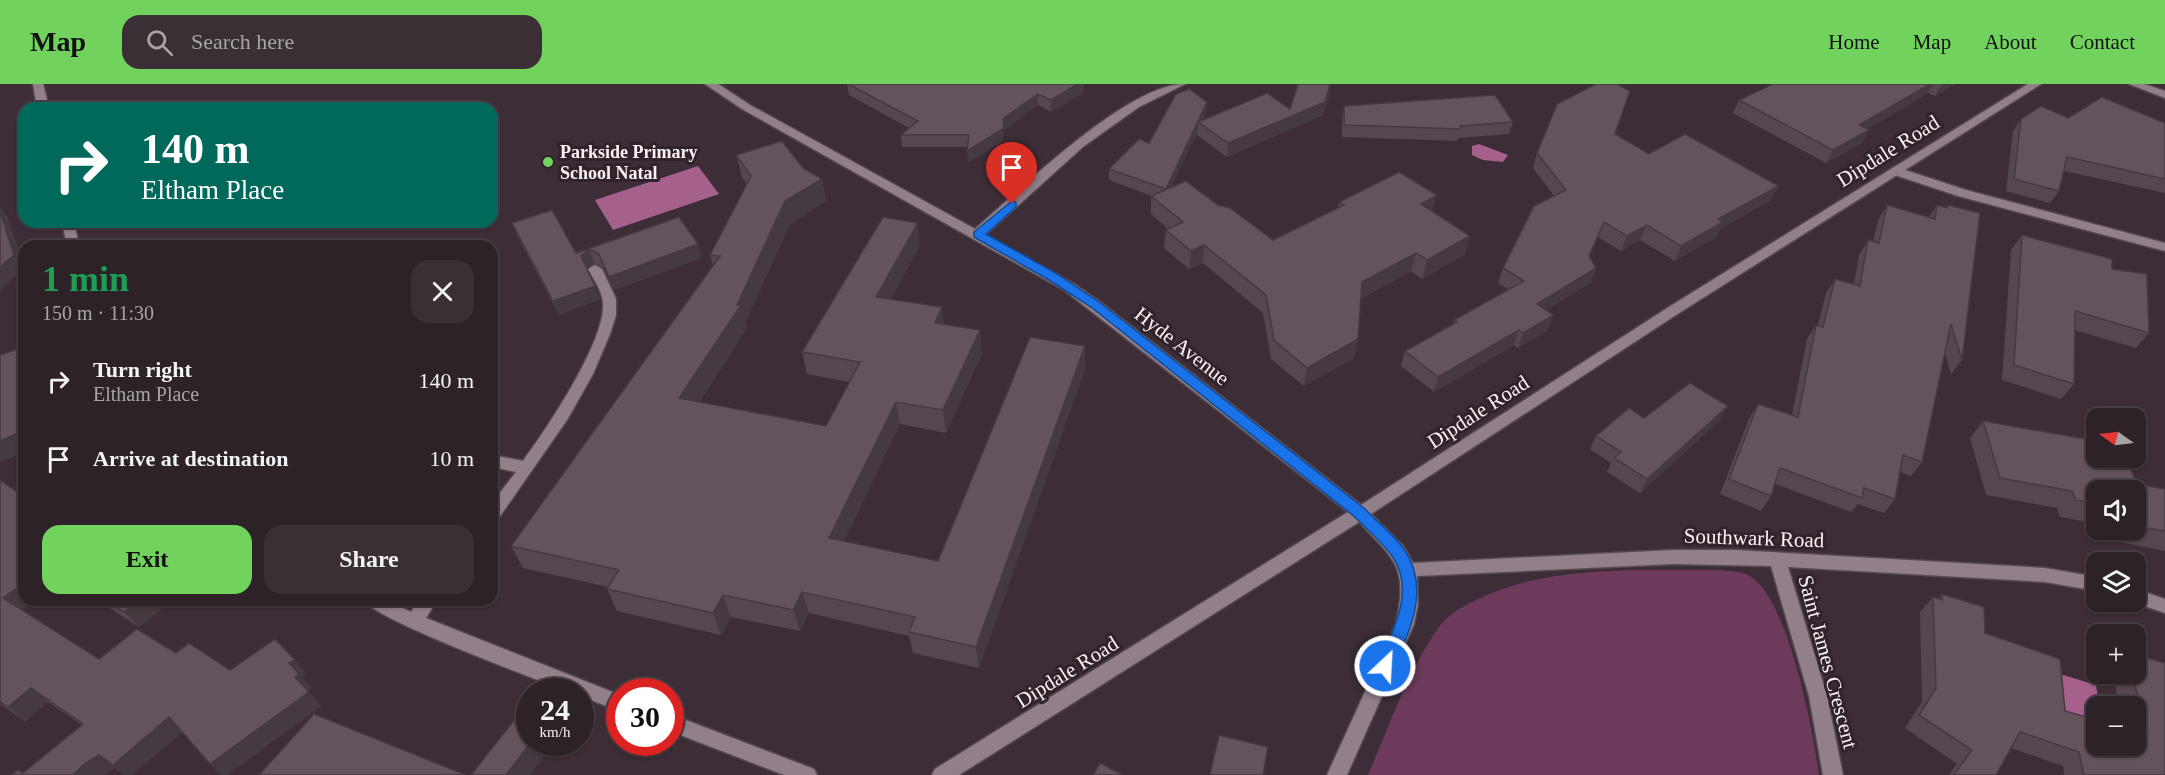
<!DOCTYPE html>
<meta charset="utf-8">
<style>
body{margin:0;font-family:Georgia,serif;background:#392f34;color:#f1f3f6;height:100vh;display:flex;flex-direction:column;font-size:22px;white-space:nowrap}
*{box-sizing:border-box;margin:0}
p{font-size:20px;color:#a7a4a8}
.icon{flex:none;width:33px;height:33px;fill:none;stroke:currentColor;stroke-width:2;stroke-linecap:round;stroke-linejoin:round}
.map{position:relative;flex:1;overflow:hidden}
.sheet{position:absolute;left:18px;top:156px;width:480px;height:366px;display:flex;flex-direction:column;background:#2d2228;border-radius:18px;box-shadow:0 2px 4px #0004,0 0 0 2px #483f45}
.sheet>*{flex:none}
.guide{position:absolute;left:18px;top:18px;width:480px;height:126px;border-radius:18px;box-shadow:0 2px 4px #0004,0 0 0 2px #483f45;background:#00695c;color:#fff;overflow:hidden}
.needle{width:39px;rotate:284deg}
.fabs{position:absolute;left:2086px;top:324px;display:grid;gap:12px}
.fabs a{display:grid;place-items:center;width:60px;height:60px;border-radius:12px;background:#2d2228;box-shadow:0 2px 4px #0004,0 0 0 2px #483f45;font-size:30px}
.speed{position:absolute;left:516px;top:594px;display:flex;gap:12px;font-size:30px;font-weight:700;text-align:center}
.speed>*{display:grid;place-content:center;width:78px;height:78px;border-radius:50%;background:#2d2228;box-shadow:0 2px 4px #0004,0 0 0 2px #483f45;line-height:1}
.speed small{font-size:15px;font-weight:400}
.speed .limit{border:9px solid #d22;background:#fff;color:#111}
.pin{position:absolute;display:grid;place-items:center;width:51px;height:51px;color:#fff;margin:-62px -26px;border-radius:50% 50% 50% 0;rotate:-45deg;box-shadow:0 0 6px #0007}
.pin .icon{rotate:45deg}
.me{position:absolute;width:66px;margin:-33px;rotate:25deg;stroke-linejoin:round;filter:drop-shadow(0 0 4px #0008)}
.turn{display:flex;align-items:center;gap:21px;height:126px;padding:0 24px;font-size:27px}
.turn .icon{width:78px;height:78px;stroke-width:2.5}
.turn b{display:block;font-size:42px;line-height:51px}
.round{display:grid;place-items:center;flex:none;width:63px;height:63px;border-radius:18px;background:#392f34}
.headline{display:flex;align-items:center;justify-content:space-between;height:102px;padding:0 24px}
h1{font-size:36px;font-weight:700;line-height:45px;color:#1e9e55}
.action{display:flex;gap:12px;margin-top:auto;padding:12px 24px}
.action a{flex:1;height:69px;border-radius:18px;background:#71d35e;color:#111;font-size:24px;font-weight:700;line-height:69px;text-align:center}
.action a+a{background:#392f34;color:#f1f3f6}
ul{padding:0;list-style:none}
li{display:flex;align-items:center;gap:18px;height:78px;padding:0 24px}
li div{flex:1}
li b{display:block;font-size:22px}
li em{font-style:normal}
header{display:flex;align-items:center;gap:36px;box-sizing:border-box;height:84px;padding:0 30px;background:#71d35e;color:#111}
header strong{font-size:28px}
nav{display:flex;gap:33px;margin-inline-start:auto;font-size:21px}
.search{width:420px;height:54px;background:#392f34;display:flex;align-items:center;gap:15px;box-sizing:border-box;padding:0 21px;border-radius:18px;color:#a7a4a8;font-size:22px}
.map>svg:first-child{display:block}
.green{fill:#6d3a5b}
.water{fill:#a5618c}
.lines{fill:none;stroke-linecap:round;stroke-linejoin:round}
.lane-casing{stroke:#564a51;stroke-width:3}
.street-casing{stroke:#564a51;stroke-width:3}
.secondary-casing{stroke:#564a51;stroke-width:3}
.lane{fill:#917f8a;fill-rule:evenodd}
.street{fill:#917f8a;fill-rule:evenodd}
.secondary{fill:#917f8a;fill-rule:evenodd}
.wall{fill:#554750;fill-rule:evenodd}
.shaded-wall{fill:#453a41}
.building{fill:#63535d;stroke:#453a41;stroke-width:1.5}
.route{fill:#1a73e8;stroke:#114b97;stroke-width:1.5}
.poi-dot{fill:#71d35e;stroke:#31232c;stroke-width:2}
.labels{text-anchor:middle;dominant-baseline:central;stroke-width:6;stroke-linejoin:round;paint-order:stroke}
.far-poi-label{font-size:18px;font-weight:bold;fill:#fbf1f6;stroke:#31232c;text-anchor:start}
.street-label{font-size:21px;fill:#fbf1f6;stroke:#31232c}
</style>
<header>
<strong>Map</strong>
<div class="search"><svg class="icon" aria-label="search" viewBox="0 0 24 24"><circle cx="10" cy="10" r="6"/><path d="M15 15l6 6"/></svg>Search here</div>
<nav><a>Home</a><a>Map</a><a>About</a><a>Contact</a></nav>
</header>
<div class="map">
<svg width="2165" height="691" viewBox="0 0 2165 691">
<rect width="100%" height="100%" fill="#3c2d36"/>
<path class="green" d="M1718,486C1729,487 1741,487 1750,492C1789,516 1813,647 1819,691H1368C1389,642 1408,587 1439,543C1448,530 1462,523 1476,516C1549,480 1639,487 1718,486Z"/>
<g class="water">
<polygon points="1479,60 1508,71 1503,78 1483,76 1472,71 1472,62"/>
<polygon points="698,82 719,110 613,146 595,116"/>
<polygon points="2060,590 2096,601 2099,622 2097,645 2065,635"/>
</g>
<g class="lines">
<defs>
<polygon id="lane" points="1896,83 1966,106 2165,159 2165,167 1958,112 1892,90 1892,84"/>
<g id="street">
<polygon points="33,0 43,0 49,24 37,24"/>
<path d="M705,0H718L750,21L975,145C1020,106 1127,0 1185,0L1139,23L1084,62L985,151L1074,200L1100,218L1361,421L1669,223L2028,0H2041L1679,229L1371,430L1404,463L1413,479L1673,466H1736L2045,484L2097,493V507L2045,498L1788,483L1827,612L1843,691H1823L1809,612L1771,482L1673,480L1417,492L1418,520L1414,540L1347,691H1327L1396,540C1408,483 1396,477 1359,438L959,691H932L935,685L1348,428L1064,206L742,25Z"/>
<polygon points="62,138 74,138 79,162 67,162"/>
<path d="M595,181L602,185L616,215V231L610,250L593,290L567,336L498,435L492,437V419L516,388L492,383V371L523,377C546,346 606,257 603,219C602,206 594,196 588,185Z"/>
<polygon points="2136,505 2165,515 2165,529 2132,518 2136,518"/>
<path d="M364,516H386L411,528L419,516H437L426,534L620,611V627L580,612V608H569C539,596 373,535 364,516Z"/>
<polygon points="670,630 814,685 817,691 784,691 670,647"/>
</g>
<polygon id="secondary" points="2129,0 2144,0 2165,7 2165,14"/>
</defs>
<use href="#lane" class="lane-casing"/>
<use href="#street" class="street-casing"/>
<use href="#secondary" class="secondary-casing"/>
<use href="#lane" class="lane"/>
<use href="#street" class="street"/>
<use href="#secondary" class="secondary"/>
</g>
<g class="wall">
<polygon points="847,0 1084,0 1084,8 1051,28 1038,21 1004,46 1003,57 968,79 968,63 902,63 901,51 909,44 849,11"/>
<polygon points="1773,0 1955,0 1935,12 1928,9 1867,45 1869,46 1862,59 1826,79 1733,29 1739,16"/>
<polygon points="1330,9 1323,31 1227,73 1197,51 1197,48 1171,103 1218,121 1273,156 1338,124 1339,118 1432,127 1465,170 1422,195 1411,187 1361,215 1358,255 1354,274 1304,302 1271,275 1263,229 1203,179 1189,185 1164,164 1166,146 1168,145 1151,130 1151,112 1152,112 1109,96 1109,85 1207,18 1206,29 1203,36 1290,25"/>
<polygon points="1344,22 1513,38 1509,50 1458,54 1457,57 1342,53 1342,34"/>
<polygon points="2068,34 2165,39 2165,109 2064,87 2059,107 2050,119 2006,107 2013,47 2021,35"/>
<polygon points="1615,50 1649,70 1771,116 1720,145 1716,153 1675,177 1640,156 1621,167 1598,153 1589,173 1596,184 1590,199 1546,226 1548,246 1518,264 1514,261 1434,308 1401,282 1405,267 1452,241 1454,236 1509,206 1498,199 1503,184 1554,112 1533,84 1537,69"/>
<polygon points="736,71 803,84 822,95 826,117 790,140 745,239 747,244 699,318 826,342 849,298 807,290 802,268 920,161 891,215 944,240 982,269 946,349 900,340 844,457 938,477 1085,262 1085,285 979,584 913,569 909,552 809,529 800,547 731,533 721,551 617,527 607,505 608,503 523,484 511,462 713,181 710,171 747,100 742,93"/>
<polygon points="1887,121 1929,133 1937,121 1946,123 1948,121 1962,276 1951,290 1945,269 1922,378 1911,392 1900,388 1895,415 1884,429 1858,420 1851,428 1775,400 1771,412 1761,427 1720,410 1749,335 1758,320 1792,331 1807,255 1816,241 1818,241 1826,209 1835,195 1854,200 1859,171 1868,156 1873,158 1878,136"/>
<polygon points="679,133 702,174 614,206 604,184 594,179 587,185 600,215 559,231 518,153 512,139 576,169"/>
<polygon points="2022,151 2112,185 2149,249 2136,264 2074,246 2074,300 2061,315 2002,296 2011,166"/>
<polygon points="1644,334 1720,336 1640,409 1607,388 1611,379 1590,365 1596,352"/>
<path d="M1983,337L2137,400L2165,405V467L2110,456L2108,449L2097,448L2094,439L2060,433L2057,424L1986,411L1970,354ZM2097,406H2136V446H2097Z"/>
<polygon points="0,396 22,526 99,575 176,569 230,586 307,590 302,593 312,604 308,607 321,622 227,691 222,691 210,680 182,648 132,691 125,691 115,684 105,691 11,691 23,689 82,641 48,618 25,637 0,620"/>
<polygon points="1942,510 1985,549 2065,627 2136,662 2136,622 2120,622 2112,590 2136,590 2165,691 2064,691 2063,682 2011,664 1996,691 1949,691 1957,680 1905,644 1922,618 1920,528 1933,513 1938,515"/>
<polygon points="97,516 173,516 139,543"/>
</g>
<g class="shaded-wall">
<polygon points="1078,0 1084,0 1084,8 1051,28 1051,16"/>
<polygon points="1330,0 1330,9 1323,31 1227,73 1228,59 1325,18"/>
<polygon points="1930,0 1934,0 1928,9 1852,54 1859,41"/>
<polygon points="1942,0 1955,0 1935,12"/>
<polygon points="1038,10 1038,21 1004,46 1003,57 968,79 967,67 1004,34"/>
<polygon points="1207,18 1206,29 1201,40 1198,38 1197,48 1165,116 1166,105"/>
<polygon points="1869,46 1862,59 1826,79 1833,66"/>
<polygon points="822,95 826,117 790,140 745,239 747,244 686,336 679,314 737,221 785,117"/>
<polygon points="1779,102 1771,116 1720,145 1716,153 1675,177 1681,162 1718,135"/>
<polygon points="1437,111 1432,129 1421,120"/>
<polygon points="0,123 8,133 24,183 24,184 0,207"/>
<polygon points="918,139 920,161 880,235 876,213"/>
<polygon points="1647,141 1640,156 1621,167 1627,152"/>
<polygon points="1470,152 1465,170 1422,195 1427,176"/>
<polygon points="698,160 702,174 614,206 609,193"/>
<polygon points="1204,161 1203,179 1189,185 1191,167"/>
<polygon points="589,165 594,179 586,186 581,172"/>
<polygon points="1416,169 1411,187 1358,216 1362,198"/>
<polygon points="1596,184 1590,199 1532,235 1537,220"/>
<polygon points="595,202 600,215 559,231 553,217"/>
<polygon points="942,223 945,246 935,239"/>
<polygon points="1554,231 1548,246 1518,264 1523,249"/>
<polygon points="980,246 982,269 946,349 943,326"/>
<polygon points="1519,246 1514,261 1434,308 1438,293"/>
<polygon points="1358,255 1354,274 1304,302 1307,284"/>
<polygon points="1085,262 1085,285 979,584 976,563"/>
<polygon points="896,318 900,340 835,476 829,454"/>
<polygon points="1728,322 1720,336 1640,409 1647,395"/>
<polygon points="24,346 24,368 0,379 0,357"/>
<polygon points="24,499 24,516 36,516 19,528 3,514"/>
<polygon points="802,508 809,529 800,547 793,526"/>
<polygon points="723,511 731,533 721,551 713,529"/>
<polygon points="140,516 173,516 139,543 124,528"/>
<polygon points="295,576 307,590 302,593 312,604 307,607 295,593 289,579"/>
<polygon points="31,604 48,618 25,637 8,623"/>
<polygon points="309,608 321,622 227,691 222,691 210,680"/>
<polygon points="169,633 184,647 132,691 125,691 113,681"/>
<polygon points="531,658 555,658 530,691 506,691"/>
<polygon points="99,671 115,684 105,691 73,691 84,680"/>
</g>
<g class="building">
<polygon points="848,0 1078,0 1051,16 1038,10 1004,34 1003,45 967,67 969,51 901,51 918,37"/>
<polygon points="1298,0 1330,0 1325,18 1228,59 1198,38 1267,9 1290,25"/>
<polygon points="1596,0 1617,0 1630,7 1615,50 1649,70 1685,50 1779,102 1718,135 1723,138 1681,162 1647,141 1627,152 1604,138 1589,172 1596,184 1537,220 1554,231 1523,249 1519,246 1438,293 1405,267 1457,238 1454,236 1524,197 1503,184 1534,122 1566,106 1537,69 1557,20"/>
<polygon points="1773,0 1930,0 1859,41 1869,46 1833,66 1739,16"/>
<polygon points="1189,5 1207,18 1166,105 1109,85 1139,55 1149,59 1176,10"/>
<polygon points="1495,11 1513,38 1460,42 1461,45 1344,41 1344,22"/>
<polygon points="2102,13 2165,39 2165,95 2067,73 2059,107 2014,95 2021,35 2041,22 2068,34"/>
<polygon points="782,57 803,84 822,95 785,117 737,221 741,221 679,314 826,342 860,278 802,268 883,133 918,139 876,213 942,223 935,239 980,246 943,326 896,318 829,454 938,477 1030,253 1085,262 976,563 909,548 915,533 802,508 793,526 723,511 713,529 607,505 619,486 511,462 720,172 710,171 751,92 736,71"/>
<polygon points="1399,88 1437,111 1421,120 1470,152 1427,176 1416,169 1362,198 1358,255 1307,284 1274,256 1266,211 1204,161 1191,167 1166,146 1183,138 1151,112 1186,97 1218,121 1230,124 1273,156 1344,121 1339,118"/>
<polygon points="1887,121 1935,135 1937,121 1948,124 1948,121 1980,129 1962,276 1951,240 1922,378 1903,371 1895,415 1864,404 1862,414 1780,384 1771,412 1729,395 1758,320 1798,333 1816,241 1823,243 1835,195 1860,202 1868,156 1879,159"/>
<polygon points="552,126 576,169 679,133 698,160 609,193 599,170 589,165 581,172 595,202 553,217 512,139"/>
<polygon points="0,127 14,171 0,183"/>
<polygon points="2022,151 2112,175 2112,185 2147,190 2149,249 2075,227 2074,300 2014,281"/>
<polygon points="24,263 24,346 0,357 0,271"/>
<polygon points="1690,299 1728,322 1647,395 1614,374 1621,368 1596,352 1629,324 1644,334"/>
<polygon points="1983,337 2097,357 2097,374 2126,374 2137,400 2165,405 2165,447 2136,442 2136,406 2097,406 2097,420 2076,416 2072,407 2000,394"/>
<polygon points="0,396 24,413 24,499 3,514 99,575 137,545 176,569 189,559 230,586 275,555 295,576 289,579 299,590 295,593 309,608 210,680 169,633 113,681 99,671 84,680 73,691 11,691 18,686 23,689 83,640 31,604 8,623 0,618"/>
<polygon points="1942,510 1984,523 1985,549 2060,575 2065,627 2097,636 2097,662 2136,662 2136,647 2148,651 2132,590 2136,590 2136,571 2165,579 2165,691 2084,691 2079,668 2020,648 1996,691 1954,691 1972,666 1919,631 1936,604 1933,513 1942,516"/>
<polygon points="105,516 140,516 124,528"/>
<polygon points="526,621 530,622 530,658 531,658 506,691 471,691"/>
<polygon points="314,630 466,691 259,691"/>
<polygon points="1219,651 1268,663 1263,691 1214,691 1210,690"/>
<polygon points="1100,679 1123,691 1093,691"/>
</g>
<path class="route" d="M1012,117L1016,118V123L986,150L1057,190L1099,218L1365,425C1377,438 1394,451 1404,465C1431,505 1410,548 1391,587L1385,589L1380,587L1377,582C1392,550 1415,509 1394,475C1384,459 1367,446 1355,433L1091,223L1049,196L974,153V148Z"/>
<circle class="poi-dot" cx="548" cy="78" r="6"/>
<g class="labels">
<g class="far-poi-label">
<text x="560" y="68">Parkside Primary<tspan x="560" dy="21">School Natal</tspan></text>
</g>
<g class="street-label">
<text transform="translate(1888 67) rotate(-32)">Dipdale Road</text>
<text transform="translate(1182 262) rotate(38)">Hyde Avenue</text>
<text transform="translate(1478 328) rotate(-33)">Dipdale Road</text>
<text transform="translate(1754 454) rotate(2)">Southwark Road</text>
<text transform="translate(1828 578) rotate(75)">Saint James Crescent</text>
<text transform="translate(1067 588) rotate(-32)">Dipdale Road</text>
</g>
</g>
</svg>
<div class="fabs">
<a><svg class="needle" viewBox="-14 -14 28 28"><path d="M0-13l5 13h-10z" fill="#e53935"/><path d="M0 13l5-13h-10z" fill="#a7a4a8"/></svg></a>
<a><svg class="icon" aria-label="sound" viewBox="0 0 24 24"><path d="M4 9h4l5-4v14l-5-4H4zM17 9q2 3 0 6"/></svg></a>
<a><svg class="icon" aria-label="layers" viewBox="0 0 24 24"><path d="M12 4l9 5-9 5-9-5zM3 14l9 5 9-5"/></svg></a>
<a>+</a>
<a>−</a>
</div>
<div class="speed"><div>24<small>km/h</small></div><div class="limit">30</div></div>
<div class="pin" style="left:1012px;top:120px;background:#d93025"><svg class="icon" aria-label="arrive" viewBox="0 0 24 24"><path d="M6 21V4h12l-3 4 3 4H6"/></svg></div>
<svg class="me" style="left:1385px;top:582px" viewBox="-20 -20 40 40"><circle r="17" fill="#1a73e8" stroke="#fff" stroke-width="3"/><path d="M0-11L8 9 0 5-8 9z" fill="#fff"/></svg>
<div class="guide">
<div class="turn"><svg class="icon" aria-label="right" viewBox="0 0 24 24"><path d="M7 20v-9h11M14 6l5 5-5 5"/></svg><div><b>140 m</b>Eltham Place</div></div>
</div>
<section class="sheet">
<div class="headline"><div><h1>1 min</h1><p>150 m · 11:30</p></div><a class="round"><svg class="icon" aria-label="close" viewBox="0 0 24 24"><path d="M6 6l12 12M18 6L6 18"/></svg></a></div>
<ul>
<li><svg class="icon" aria-label="right" viewBox="0 0 24 24"><path d="M7 20v-9h11M14 6l5 5-5 5"/></svg><div><b>Turn right</b><p>Eltham Place</p></div><em>140 m</em></li>
<li><svg class="icon" aria-label="arrive" viewBox="0 0 24 24"><path d="M6 21V4h12l-3 4 3 4H6"/></svg><div><b>Arrive at destination</b></div><em>10 m</em></li>
</ul>
<div class="action"><a>Exit</a><a>Share</a></div>
</section>
</div>
